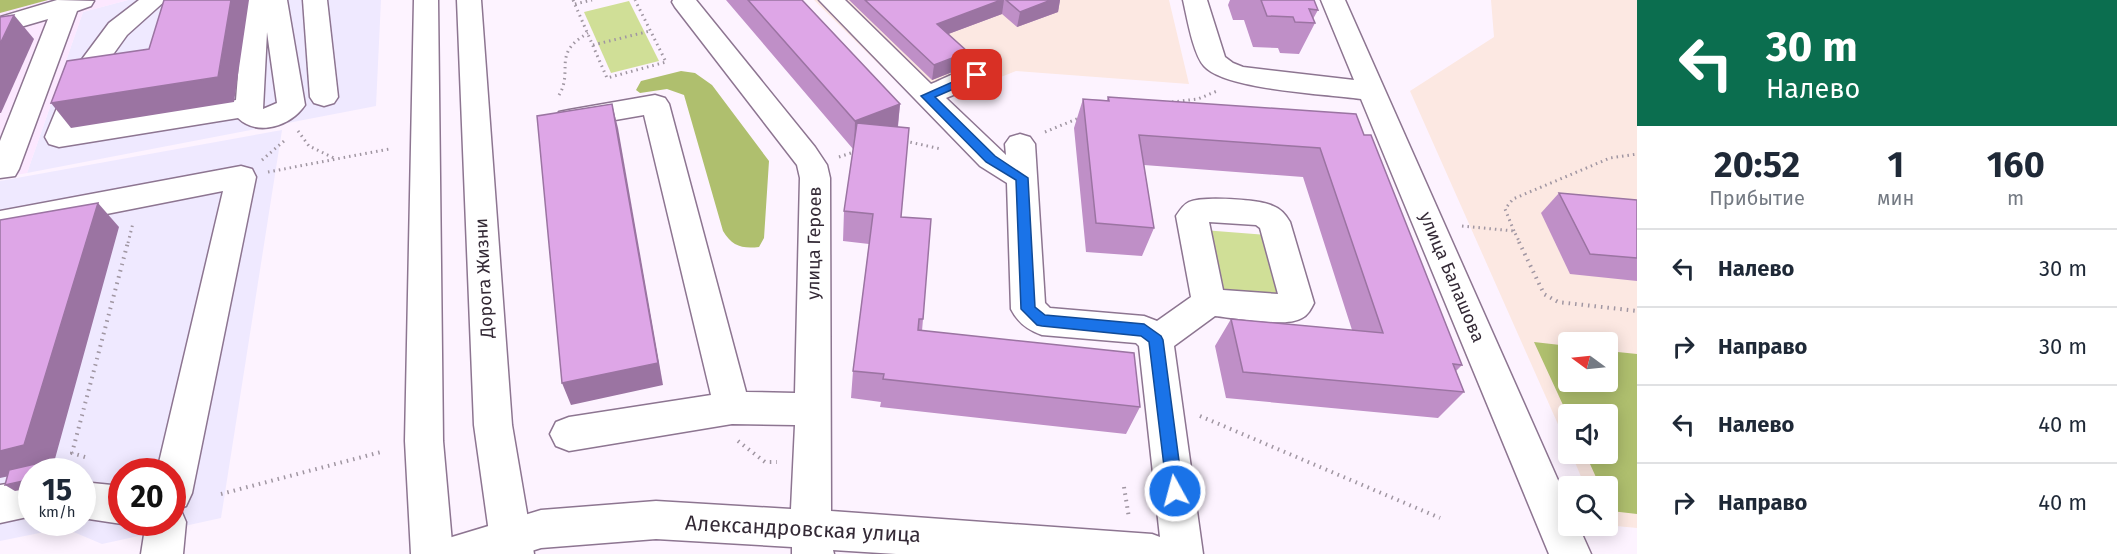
<!DOCTYPE html>
<html lang="ru">
<meta charset="utf-8">
<style>
body{margin:0;font-family:"Fira Sans",sans-serif;background:#f6f6f7;color:#1f2937;height:100vh;display:flex;flex-direction:column;font-size:22px;white-space:nowrap}
*{box-sizing:border-box;margin:0}
p{font-size:20px;color:#747a83}
.icon{flex:none;width:33px;height:33px;fill:none;stroke:currentColor;stroke-width:2;stroke-linecap:round;stroke-linejoin:round}
.map{position:relative;flex:1;overflow:hidden}
.panel{display:flex;flex-direction:column;background:#fff;width:480px}
.panel>*{flex:none}
.top-card{background:#0b6e4f;color:#fff;overflow:hidden}
.needle{width:39px;rotate:285deg}
.buttons{position:absolute;left:1558px;top:332px;display:grid;gap:12px}
.buttons a{display:grid;place-items:center;width:60px;height:60px;border-radius:6px;background:#fff;box-shadow:0 3px 15px #0003;font-size:30px}
.speed{position:absolute;left:18px;top:458px;display:flex;gap:12px;font-size:30px;font-weight:700;text-align:center}
.speed>*{display:grid;place-content:center;width:78px;height:78px;border-radius:50%;background:#fff;box-shadow:0 3px 15px #0003;line-height:1}
.speed small{font-size:15px;font-weight:400}
.speed .limit{border:9px solid #d22;background:#fff;color:#111}
.pin{position:absolute;display:grid;place-items:center;width:51px;height:51px;color:#fff;margin:-26px;border-radius:12px;box-shadow:0 3px 9px #0006}
.me{position:absolute;width:66px;margin:-33px;rotate:353deg;stroke-linejoin:round;filter:drop-shadow(0 0 4px #0008)}
.turn{display:flex;align-items:center;gap:21px;height:126px;padding:0 30px;font-size:27px}
.turn .icon{width:78px;height:78px;stroke-width:2.5}
.turn b{display:block;font-size:42px;line-height:51px}
.eta{display:flex;justify-content:space-evenly;align-items:center;height:102px;text-align:center}
.eta b{font-size:36px;font-weight:700;line-height:42px}
ul{padding:0;list-style:none}
li{display:flex;align-items:center;gap:18px;height:78px;padding:0 30px;border-top:2px solid #e0e1e3}
li div{flex:1}
li b{display:block;font-size:22px}
li em{font-style:normal}
main{display:flex;flex:1;min-height:0}
.map>svg:first-child{display:block}
.commercial{fill:#efe9ff;fill-rule:evenodd}
.built{fill:#fce8ff}
.education{fill:#fce8e2;fill-rule:evenodd}
.green{fill:#d0df97}
.forest{fill:#afbf6e}
.lines{fill:none;stroke-linecap:round;stroke-linejoin:round}
.minor-casing{stroke:#8d7591;stroke-width:3}
.major-casing{stroke:#8d7591;stroke-width:3}
.path-far1{stroke:#a096a2;stroke-width:3;stroke-dasharray:1.5 4;stroke-linecap:butt}
.path{stroke:#a096a2;stroke-width:4;stroke-dasharray:1.5 5;stroke-linecap:butt}
.minor{fill:#fff;fill-rule:evenodd}
.major{fill:#fff;fill-rule:evenodd}
.wall{fill:#bf8fc7}
.shaded-wall{fill:#9b74a2}
.building{fill:#dea6e7;stroke:#9b74a2;stroke-width:1.5}
.route{fill:#1a73e8;stroke:#114b97;stroke-width:1.5}
.labels{text-anchor:middle;dominant-baseline:central;stroke-width:5;stroke-linejoin:round;paint-order:stroke}
.street-label{font-size:18px;fill:#342a36;stroke:#fff}
.near-street-label{font-size:21px;fill:#342a36;stroke:#fff}
</style>
<main>
<div class="map">
<svg width="1637" height="554" viewBox="0 0 1637 554">
<rect width="100%" height="100%" fill="#fdf3ff"/>
<g class="commercial">
<polygon points="128,0 381,0 376,106 27,173 83,12"/>
<path d="M282,130L221,518L102,544L64,528L0,541V181ZM32,471H82V522H32ZM122,471H172V522H122Z"/>
</g>
<polygon class="built" points="0,0 128,0 83,12 27,173 0,178"/>
<g class="education">
<polygon points="814,0 1169,0 1189,84 1016,71 923,108"/>
<path d="M1491,0H1637V528L1606,525L1608,486H1585L1571,453H1608V414H1569V449L1410,91L1494,37ZM1569,342H1608V381H1569Z"/>
</g>
<g class="green">
<polygon points="629,1 659,61 611,73 584,12"/>
<polygon points="1203,230 1267,235 1285,300 1217,295"/>
</g>
<g class="forest">
<polygon points="0,0 48,0 0,13"/>
<path d="M681,71L695,73L712,85L769,161L764,238L759,247C742,249 732,246 723,231L684,95L667,89L640,93L636,90L641,81Z"/>
<polygon points="1534,342 1569,346 1569,381 1608,381 1608,351 1637,354 1637,514 1611,511 1608,504 1608,486 1600,486 1585,453 1608,453 1608,414 1569,414 1569,418"/>
</g>
<g class="lines">
<defs>
<g id="minor">
<polygon points="57,0 94,1 91,6 77,11 19,169 15,176 0,178 0,141 48,19 0,33 0,17"/>
<path d="M139,0H166L127,35L94,81L78,124L236,100L244,0H287L305,105C291,126 258,137 238,118L59,147L49,144L45,137L71,74L109,23ZM267,32L277,103L263,109Z"/>
<polygon points="303,0 327,0 338,97 334,103 324,106 314,103 310,97"/>
<path d="M673,0H696L815,147L827,165L830,178L831,511L1152,534L1160,537L1139,346L1136,343L1042,335C1028,330 1018,323 1011,309L1007,183L980,166L819,0H845L931,84C948,77 968,64 987,69L991,75L987,81L946,98L1006,155L1005,144L1010,137L1020,134L1030,137L1035,144L1045,303L1050,308L1144,316L1157,321L1191,297L1176,216C1180,210 1183,205 1189,202C1202,196 1260,199 1273,206C1281,209 1286,215 1290,222L1314,303C1311,309 1308,315 1302,318C1286,328 1235,318 1215,316L1174,346L1203,554H896L833,550L834,554H792V547L656,539L541,548L522,554H436L442,540L541,510L656,501L791,509L795,425L732,424L569,451L556,446L550,434L556,422L569,417L711,395L644,115L569,128L559,126L555,119L559,112L569,110L655,95L665,98L669,104L746,392L795,393L800,178L797,165L675,7L672,2ZM1209,222L1256,225L1260,228L1278,294L1223,290Z"/>
<path d="M1183,0H1207L1225,57L1233,63L1243,67L1354,80L1321,0H1345L1569,505V525H1578L1591,554H1549L1361,99C1327,94 1225,90 1204,66C1193,54 1187,17 1183,0Z"/>
<polygon points="241,166 252,169 256,177 192,493 186,506 180,508 186,522 183,554 141,554 146,522 172,522 172,471 157,471 223,191 0,235 0,211"/>
<polygon points="32,480 32,516 0,523 0,485"/>
<polygon points="82,482 122,486 122,522 126,522 122,524 82,518"/>
</g>
<g id="major">
<polygon points="414,0 438,0 443,441 453,554 411,554 405,441"/>
<polygon points="457,0 481,0 512,425 534,554 492,554 474,425"/>
</g>
</defs>
<use href="#minor" class="minor-casing"/>
<use href="#major" class="major-casing"/>
<g class="path-far1">
<polyline points="573,0 607,78 666,62 635,0"/>
<polyline points="575,4 592,0"/>
<polyline points="593,45 650,31"/>
<path d="M559,95C574,70 551,54 588,33"/>
<polyline points="1172,102 1198,99 1217,91"/>
<polyline points="298,131 309,146 336,159"/>
<polyline points="1045,132 1079,118"/>
<polyline points="905,141 941,149"/>
<polyline points="839,157 857,151"/>
<polyline points="262,160 284,141"/>
<polyline points="268,172 389,149"/>
<polyline points="1462,226 1514,231 1520,243"/>
<polyline points="1514,231 1505,209 1513,199 1610,158 1637,154"/>
<polyline points="128,243 133,223"/>
</g>
<g class="path">
<polyline points="1519,242 1544,294 1558,302 1637,311"/>
<polyline points="1200,416 1440,518"/>
<polyline points="738,441 765,462 777,462"/>
<polyline points="85,457 72,453 128,242"/>
<polyline points="1124,487 1129,518"/>
<polyline points="221,494 381,452"/>
</g>
<use href="#minor" class="minor"/>
<use href="#major" class="major"/>
</g>
<g class="wall">
<polygon points="726,0 802,0 900,104 898,127 901,217 923,319 922,331 1140,407 1126,434 880,407 881,402 851,398 853,371 869,244 843,241 844,211 853,149"/>
<polygon points="849,0 1060,0 1058,12 1017,27 1002,14 948,34 968,52 965,67 932,80"/>
<polygon points="1230,0 1314,0 1318,10 1313,19 1315,23 1299,54 1280,53 1278,48 1253,47 1244,20 1233,20 1228,5"/>
<polygon points="1108,97 1364,135 1462,365 1456,371 1464,392 1438,418 1226,398 1215,346 1231,319 1352,330 1303,177 1144,165 1154,228 1142,256 1086,252 1074,128 1083,99 1107,100"/>
<polygon points="1559,193 1637,200 1637,281 1570,274 1541,213"/>
</g>
<g class="shaded-wall">
<polygon points="231,0 249,0 234,102 71,128 51,103 218,77"/>
<polygon points="1001,0 1004,0 1002,14 935,39 937,24"/>
<polygon points="1051,0 1060,0 1058,12 1017,27 1020,12"/>
<polygon points="14,15 34,39 1,113 0,113 0,44"/>
<polygon points="968,52 965,67 932,80 934,65"/>
<polygon points="612,104 618,128 663,385 571,405 562,383"/>
<polygon points="900,104 897,133 854,150 855,121"/>
<polygon points="98,203 119,227 53,466 42,469 45,471 34,471 0,478 0,451"/>
<polygon points="32,479 32,488 15,491 5,485"/>
</g>
<g class="building">
<polygon points="164,0 231,0 218,77 51,103 67,61 149,49"/>
<polygon points="748,0 802,0 900,104 855,121"/>
<polygon points="865,0 1001,0 937,24 968,52 934,65"/>
<polygon points="1006,0 1051,0 1020,12"/>
<polygon points="1261,0 1314,0 1318,10 1309,9 1315,23 1295,22 1293,17 1267,16"/>
<polygon points="14,15 0,44 0,17"/>
<polygon points="1108,97 1356,114 1364,135 1371,135 1462,365 1453,364 1464,392 1243,372 1231,319 1383,333 1320,148 1139,135 1154,228 1096,223 1083,99 1109,101"/>
<polygon points="612,104 658,363 562,383 537,116"/>
<polygon points="857,123 909,128 901,217 931,219 923,319 919,319 918,330 1134,353 1140,407 883,379 884,374 853,371 873,214 844,211"/>
<polygon points="1559,193 1637,200 1637,258 1590,254"/>
<polygon points="98,203 24,445 0,451 0,220"/>
<polygon points="35,464 34,471 32,471 32,479 5,485 9,470"/>
</g>
<polygon class="route" points="977,71 983,75 981,77 935,97 995,156 1028,178 1035,307 1045,315 1144,324 1161,336 1163,340 1183,491 1181,496 1175,498 1169,496 1167,491 1149,342 1141,336 1042,326 1037,325 1021,309 1016,180 986,162 921,96"/>
<g class="labels">
<g class="street-label">
<text transform="translate(814 243) rotate(-89)">улица Героев</text>
<text transform="translate(1452 277) rotate(67)">улица Балашова</text>
<text transform="translate(484 278) rotate(-93)">Дорога Жизни</text>
</g>
<g class="near-street-label">
<text transform="translate(803 529) rotate(3)">Александровская улица</text>
</g>
</g>
</svg>
<div class="buttons">
<a><svg class="needle" viewBox="-14 -14 28 28"><path d="M0-13l5 13h-10z" fill="#e53935"/><path d="M0 13l5-13h-10z" fill="#747a83"/></svg></a>
<a><svg class="icon" aria-label="sound" viewBox="0 0 24 24"><path d="M4 9h4l5-4v14l-5-4H4zM17 9q2 3 0 6"/></svg></a>
<a><svg class="icon" aria-label="search" viewBox="0 0 24 24"><circle cx="10" cy="10" r="6"/><path d="M15 15l6 6"/></svg></a>
</div>
<div class="speed"><div>15<small>km/h</small></div><div class="limit">20</div></div>
<div class="pin" style="left:977px;top:75px;background:#d93025"><svg class="icon" aria-label="arrive" viewBox="0 0 24 24"><path d="M6 21V4h12l-3 4 3 4H6"/></svg></div>
<svg class="me" style="left:1175px;top:491px" viewBox="-20 -20 40 40"><circle r="17" fill="#1a73e8" stroke="#fff" stroke-width="3"/><path d="M0-11L8 9 0 5-8 9z" fill="#fff"/></svg>
</div>
<section class="panel">
<div class="top-card">
<div class="turn"><svg class="icon" aria-label="left" viewBox="0 0 24 24"><path d="M17 20v-9H6M10 6l-5 5 5 5"/></svg><div><b>30 m</b>Налево</div></div>
</div>
<div class="eta">
<div><b>20:52</b><p>Прибытие</p></div>
<div><b>1</b><p>мин</p></div>
<div><b>160</b><p>m</p></div>
</div>
<ul>
<li><svg class="icon" aria-label="left" viewBox="0 0 24 24"><path d="M17 20v-9H6M10 6l-5 5 5 5"/></svg><div><b>Налево</b></div><em>30 m</em></li>
<li><svg class="icon" aria-label="right" viewBox="0 0 24 24"><path d="M7 20v-9h11M14 6l5 5-5 5"/></svg><div><b>Направо</b></div><em>30 m</em></li>
<li><svg class="icon" aria-label="left" viewBox="0 0 24 24"><path d="M17 20v-9H6M10 6l-5 5 5 5"/></svg><div><b>Налево</b></div><em>40 m</em></li>
<li><svg class="icon" aria-label="right" viewBox="0 0 24 24"><path d="M7 20v-9h11M14 6l5 5-5 5"/></svg><div><b>Направо</b></div><em>40 m</em></li>
</ul>
</section>
</main>
